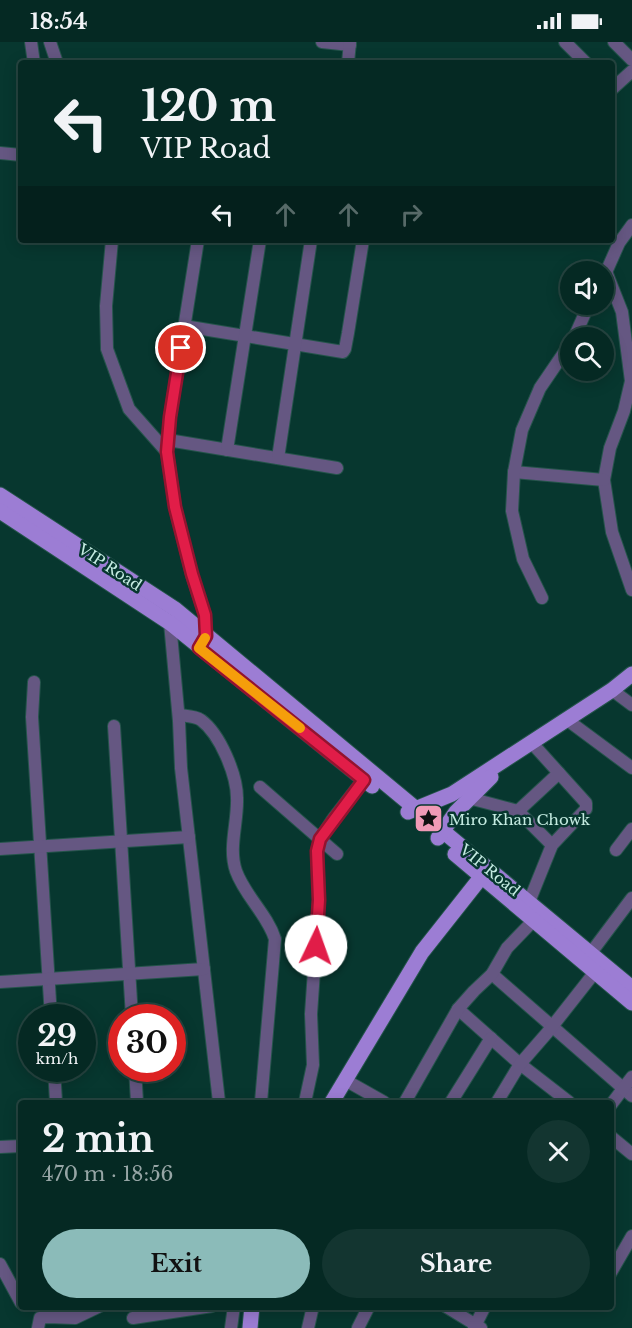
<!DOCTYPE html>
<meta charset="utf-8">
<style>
body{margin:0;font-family:"Libre Baskerville",serif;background:#133530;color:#f1f3f6;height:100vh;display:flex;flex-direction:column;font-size:22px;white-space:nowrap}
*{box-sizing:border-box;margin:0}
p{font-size:20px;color:#97a6a6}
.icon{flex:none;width:33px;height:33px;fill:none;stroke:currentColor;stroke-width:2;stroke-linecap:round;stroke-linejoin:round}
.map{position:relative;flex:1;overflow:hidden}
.sheet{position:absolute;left:18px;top:1058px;width:596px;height:210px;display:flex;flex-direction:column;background:#052923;border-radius:6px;box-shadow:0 3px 15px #0003,0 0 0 2px #264541}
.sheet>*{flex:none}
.banner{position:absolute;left:18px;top:18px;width:597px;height:183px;border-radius:6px;box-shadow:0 3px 15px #0003,0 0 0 2px #264541;background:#052923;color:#f1f3f6;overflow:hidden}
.buttons{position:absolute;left:560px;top:219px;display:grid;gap:12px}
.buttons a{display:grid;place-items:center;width:54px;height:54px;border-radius:50%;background:#052923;box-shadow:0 3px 15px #0003,0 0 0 2px #264541;font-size:30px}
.speed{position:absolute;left:18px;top:962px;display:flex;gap:12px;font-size:30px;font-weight:700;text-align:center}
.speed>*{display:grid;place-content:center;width:78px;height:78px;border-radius:50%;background:#052923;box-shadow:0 3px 15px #0003,0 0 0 2px #264541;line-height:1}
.speed small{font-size:15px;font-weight:400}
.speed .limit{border:9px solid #d22;background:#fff;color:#111}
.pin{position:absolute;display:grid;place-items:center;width:51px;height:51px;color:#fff;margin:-26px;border:3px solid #fff;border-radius:50%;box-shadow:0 2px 6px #0007}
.me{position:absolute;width:66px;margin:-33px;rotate:3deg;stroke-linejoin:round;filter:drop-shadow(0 0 4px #0008)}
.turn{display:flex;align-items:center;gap:21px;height:126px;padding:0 24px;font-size:27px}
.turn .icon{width:78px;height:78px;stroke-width:2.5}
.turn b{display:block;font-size:42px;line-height:51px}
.lanes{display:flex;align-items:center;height:57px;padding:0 24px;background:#0003;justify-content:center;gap:30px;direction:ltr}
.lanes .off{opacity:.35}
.round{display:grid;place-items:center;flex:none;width:63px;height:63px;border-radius:32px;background:#133530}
.summary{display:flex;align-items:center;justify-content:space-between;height:102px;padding:0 24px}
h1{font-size:36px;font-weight:700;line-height:45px}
.primary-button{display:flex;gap:12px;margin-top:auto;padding:12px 24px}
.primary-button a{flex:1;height:69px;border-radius:36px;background:#8bbbb9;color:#111;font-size:24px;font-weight:700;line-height:69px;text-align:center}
.primary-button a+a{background:#133530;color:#f1f3f6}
.status{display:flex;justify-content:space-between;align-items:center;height:42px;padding:0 30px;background:#052923;direction:ltr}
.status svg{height:16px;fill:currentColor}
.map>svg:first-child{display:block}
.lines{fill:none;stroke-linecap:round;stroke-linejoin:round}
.minor-casing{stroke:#25544b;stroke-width:14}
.major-casing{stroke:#25544b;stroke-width:17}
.minor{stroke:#655782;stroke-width:12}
.major{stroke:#9c7dd4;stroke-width:15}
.route-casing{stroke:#92132f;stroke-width:15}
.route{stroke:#e11d48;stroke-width:10}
.slow{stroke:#f59e0b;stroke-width:10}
.labels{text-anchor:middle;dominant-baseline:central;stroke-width:5;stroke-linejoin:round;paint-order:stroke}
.street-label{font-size:15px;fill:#c4ebe1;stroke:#07372f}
.poi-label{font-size:15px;fill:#c4ebe1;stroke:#07372f;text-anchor:start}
</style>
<div class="status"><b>18:54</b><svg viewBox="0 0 49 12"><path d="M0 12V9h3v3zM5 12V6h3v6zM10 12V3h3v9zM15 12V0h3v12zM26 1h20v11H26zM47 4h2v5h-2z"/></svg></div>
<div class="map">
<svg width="632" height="1286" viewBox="0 0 632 1286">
<rect width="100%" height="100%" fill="#07372f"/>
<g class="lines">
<defs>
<g id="minor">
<polyline points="31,0 34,21"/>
<polyline points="50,0 57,21"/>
<polyline points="322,0 350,3"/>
<polyline points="565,0 586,21"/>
<polyline points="614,0 632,18"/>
<polyline points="348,21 350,0"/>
<polyline points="612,47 632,29"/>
<polyline points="0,111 21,113"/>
<polyline points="112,198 106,264 107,307 129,367 167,410"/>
<polyline points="198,198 170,375 167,410 175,465 192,533 205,573 206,594 204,597"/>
<polyline points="607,232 622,270 631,339 624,369 610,406 604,438 612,490 632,548"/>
<polyline points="603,237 619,201 632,183"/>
<polyline points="184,284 343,310 345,307 348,291 363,198"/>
<polyline points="574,296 589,262"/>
<polyline points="168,398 337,426"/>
<polyline points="227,408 260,198"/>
<polyline points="278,416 311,198"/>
<polyline points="514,430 604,438"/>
<polyline points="542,556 523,517 512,469 514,430 522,388 540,346 570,302"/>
<polyline points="170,581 179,679 181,726 219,1060"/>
<polyline points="34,640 32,675 51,975"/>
<polyline points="612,648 632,663"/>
<path d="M179,673C186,674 195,674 201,678C220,692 237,733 237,756C238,780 228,806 236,829C245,854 267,872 275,897L261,1060"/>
<polyline points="566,677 632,726"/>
<polyline points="114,684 132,975"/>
<polyline points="260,745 337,812"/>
<polyline points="469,756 518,769 552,803"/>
<polyline points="518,769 559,731"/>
<polyline points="0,807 189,795"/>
<polyline points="616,808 632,787"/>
<polyline points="529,860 552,803 586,767 586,761 531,700"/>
<polyline points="590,912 632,856"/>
<polyline points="492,932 632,1054"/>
<polyline points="0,940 204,927"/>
<polyline points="458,967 520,1022 569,1060"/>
<polyline points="54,1026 56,1060"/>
<polyline points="135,1026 137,1060"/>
<polyline points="345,1038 384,1060"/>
<polyline points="305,1060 313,1023 311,972 319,857 317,809 320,797 333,777 364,737"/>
<polyline points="405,1060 458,967 474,949 492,932 507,906 533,879"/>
<polyline points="451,1060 491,996"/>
<polyline points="497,1060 520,1022 547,991 595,930"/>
<polyline points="610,1064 632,1035"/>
<polyline points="610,1094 632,1112"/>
<polyline points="0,1105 21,1104"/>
<polyline points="0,1222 21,1261"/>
<polyline points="610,1232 632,1194"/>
<polyline points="445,1264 481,1286"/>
<polyline points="133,1276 212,1264"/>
<polyline points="38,1286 40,1276 48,1275 75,1276 100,1264"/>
<polyline points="231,1286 234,1264"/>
<polyline points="308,1286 313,1264"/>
<polyline points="358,1286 369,1264"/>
<polyline points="474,1286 485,1264"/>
</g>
<g id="major">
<polyline points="0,453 175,567 632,946"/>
<polyline points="0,469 170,581 372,744"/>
<polyline points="408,770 452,752 612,648 632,632"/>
<polyline points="438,796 456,770 491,735"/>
<polyline points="455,812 632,961"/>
<polyline points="332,1060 422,910 486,829"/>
<polyline points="250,1286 252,1264"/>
</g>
</defs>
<use href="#minor" class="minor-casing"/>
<use href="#major" class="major-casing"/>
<use href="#minor" class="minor"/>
<use href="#major" class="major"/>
</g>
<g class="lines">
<defs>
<polyline id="route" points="181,306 170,375 167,410 175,465 192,532 205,573 206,594 199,606 364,738 320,797 317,809 319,858 316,904"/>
</defs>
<use href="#route" class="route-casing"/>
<use href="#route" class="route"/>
<polyline class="slow" points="205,596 199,606 300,686"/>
</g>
<defs>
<symbol id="sight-square" viewBox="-11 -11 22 22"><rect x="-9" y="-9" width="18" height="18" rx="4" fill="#f09ab6" stroke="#07372f"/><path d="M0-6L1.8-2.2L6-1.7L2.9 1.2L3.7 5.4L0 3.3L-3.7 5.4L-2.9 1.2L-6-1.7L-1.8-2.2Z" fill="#111"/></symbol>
</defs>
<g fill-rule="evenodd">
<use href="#sight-square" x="412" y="760" width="33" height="33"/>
</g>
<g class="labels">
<g class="street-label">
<text transform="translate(110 525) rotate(33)">VIP Road</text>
<text transform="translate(490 828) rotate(39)">VIP Road</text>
</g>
<g class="poi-label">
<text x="449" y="777">Miro Khan Chowk</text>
</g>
</g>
</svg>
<div class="buttons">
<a><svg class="icon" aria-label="sound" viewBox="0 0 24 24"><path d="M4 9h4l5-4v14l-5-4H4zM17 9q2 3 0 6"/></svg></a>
<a><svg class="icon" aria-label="search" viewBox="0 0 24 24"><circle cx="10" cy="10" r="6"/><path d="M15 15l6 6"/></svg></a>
</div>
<div class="speed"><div>29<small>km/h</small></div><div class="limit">30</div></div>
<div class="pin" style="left:181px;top:306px;background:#d93025"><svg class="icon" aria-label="arrive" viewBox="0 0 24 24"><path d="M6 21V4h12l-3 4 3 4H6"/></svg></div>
<svg class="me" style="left:316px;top:904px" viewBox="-20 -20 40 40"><circle r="19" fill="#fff"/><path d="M0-13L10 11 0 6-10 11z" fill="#e11d48"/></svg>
<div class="banner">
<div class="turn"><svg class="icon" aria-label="left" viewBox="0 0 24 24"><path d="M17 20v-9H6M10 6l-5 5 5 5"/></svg><div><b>120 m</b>VIP Road</div></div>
<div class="lanes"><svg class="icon" aria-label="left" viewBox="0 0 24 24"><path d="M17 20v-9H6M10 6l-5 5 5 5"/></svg><svg class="icon off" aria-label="ahead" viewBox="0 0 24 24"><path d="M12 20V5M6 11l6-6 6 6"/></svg><svg class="icon off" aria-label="ahead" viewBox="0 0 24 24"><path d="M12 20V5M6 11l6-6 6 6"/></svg><svg class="icon off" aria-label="right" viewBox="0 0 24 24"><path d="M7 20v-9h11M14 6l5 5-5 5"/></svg></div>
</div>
<section class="sheet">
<div class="summary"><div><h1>2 min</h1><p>470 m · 18:56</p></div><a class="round"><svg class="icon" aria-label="close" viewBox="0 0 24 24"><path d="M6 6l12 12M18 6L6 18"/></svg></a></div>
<div class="primary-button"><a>Exit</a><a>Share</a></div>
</section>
</div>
